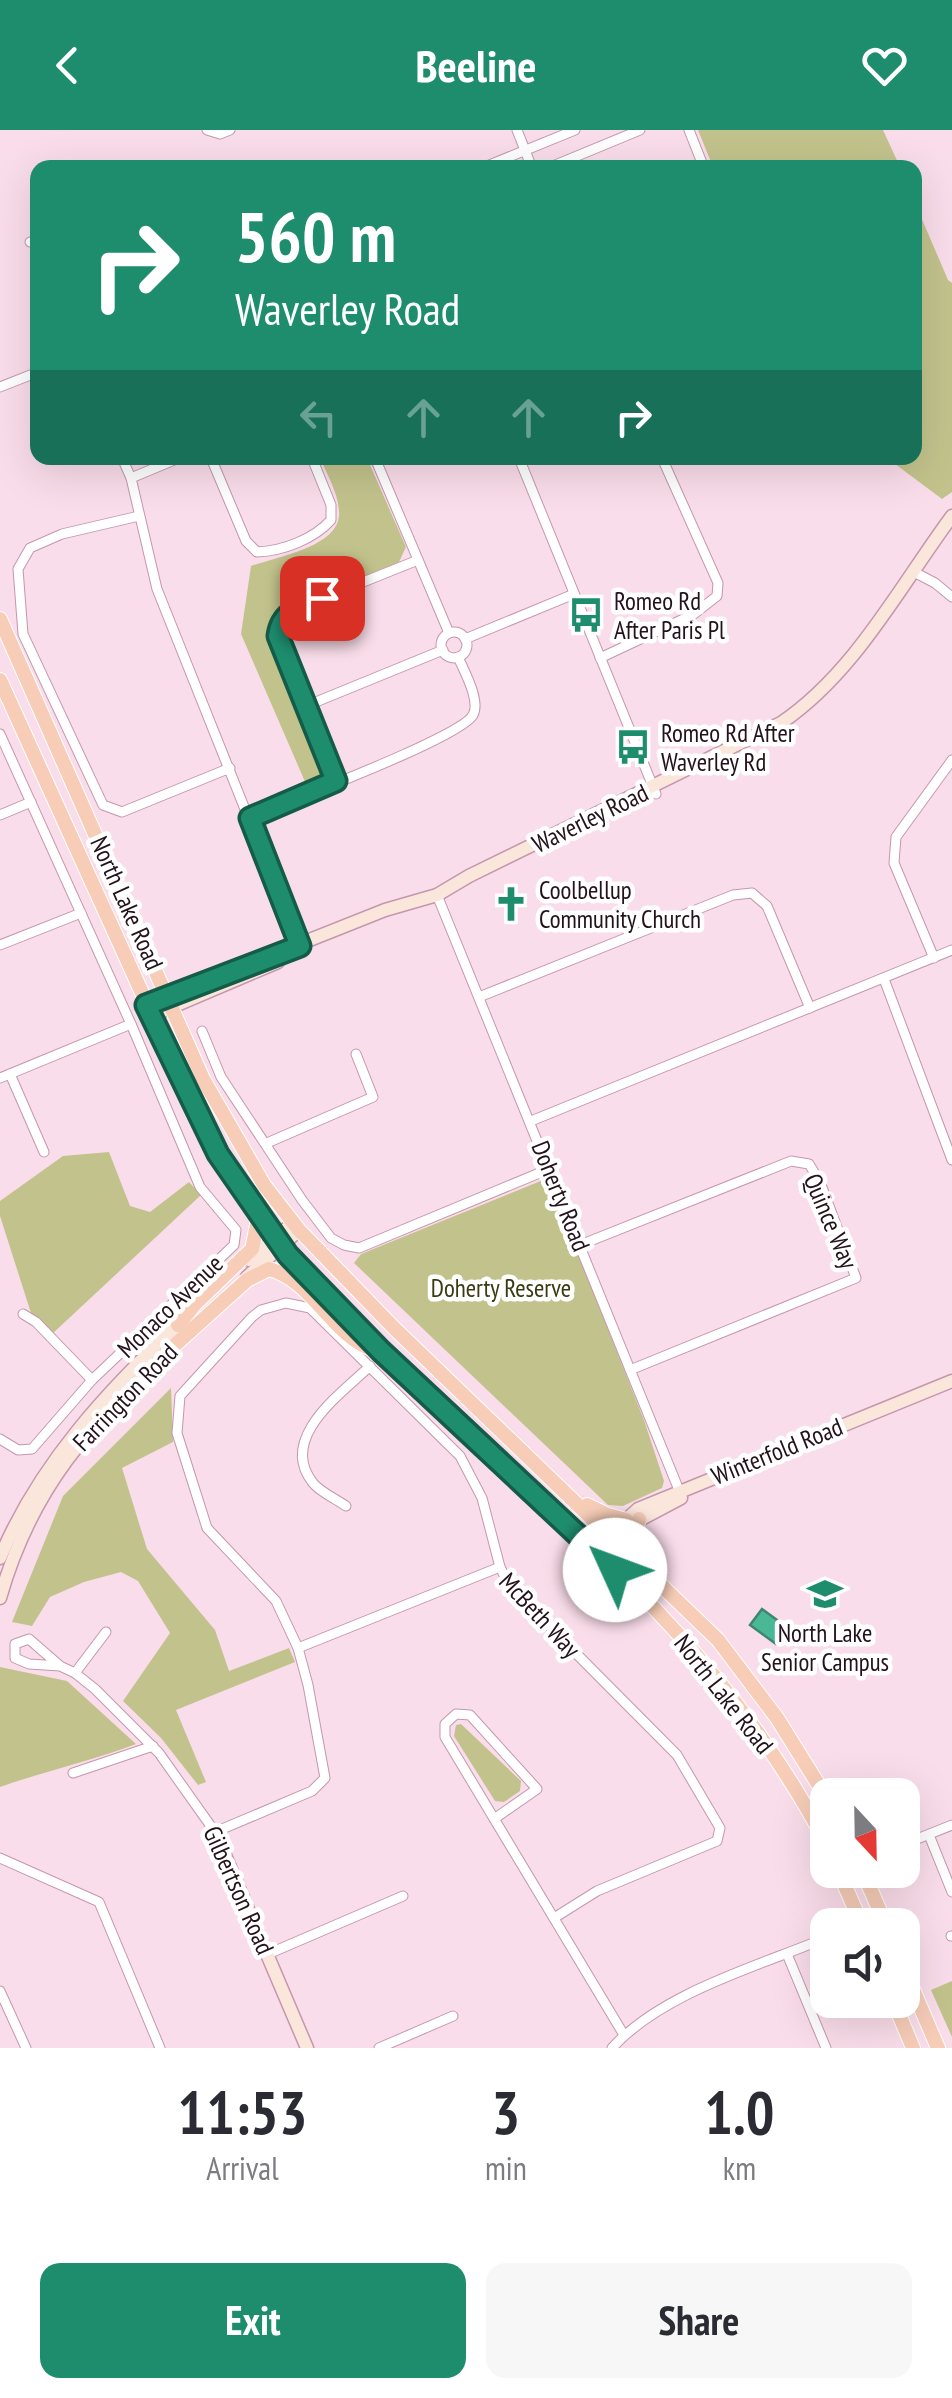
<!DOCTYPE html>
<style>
body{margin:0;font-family:"PT Sans Narrow",sans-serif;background:#f7f7f7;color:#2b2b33;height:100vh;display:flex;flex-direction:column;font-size:38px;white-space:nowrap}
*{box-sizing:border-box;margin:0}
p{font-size:32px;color:#7c7c81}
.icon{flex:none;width:55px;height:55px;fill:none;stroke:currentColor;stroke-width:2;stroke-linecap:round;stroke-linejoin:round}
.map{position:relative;height:1918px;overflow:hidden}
.drawer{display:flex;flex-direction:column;background:#fff;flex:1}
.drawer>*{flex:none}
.banner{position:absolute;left:30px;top:30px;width:892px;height:305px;border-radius:20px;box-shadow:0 10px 40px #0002;background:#1e8d6e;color:#fff;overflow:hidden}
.needle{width:65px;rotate:158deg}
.controls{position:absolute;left:810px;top:1648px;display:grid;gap:20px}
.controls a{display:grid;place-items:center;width:110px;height:110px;border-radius:20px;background:#fff;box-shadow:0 10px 40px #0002;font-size:50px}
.pin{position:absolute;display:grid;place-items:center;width:85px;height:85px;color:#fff;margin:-42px;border-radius:20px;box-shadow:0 5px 15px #0006}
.me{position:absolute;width:110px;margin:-55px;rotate:313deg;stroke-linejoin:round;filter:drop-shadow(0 0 8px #0008)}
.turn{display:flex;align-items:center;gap:35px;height:210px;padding:0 40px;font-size:45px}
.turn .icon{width:130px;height:130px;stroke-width:2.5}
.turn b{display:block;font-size:70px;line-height:85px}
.lanes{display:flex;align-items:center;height:95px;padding:0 40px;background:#0003;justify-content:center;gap:50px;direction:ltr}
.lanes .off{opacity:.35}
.eta{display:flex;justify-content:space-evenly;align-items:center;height:170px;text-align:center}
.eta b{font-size:60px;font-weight:600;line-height:70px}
.button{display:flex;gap:20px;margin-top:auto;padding:20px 40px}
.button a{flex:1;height:115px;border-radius:20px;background:#1e8d6e;color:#fff;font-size:40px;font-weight:600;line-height:115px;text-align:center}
.button a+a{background:#f7f7f7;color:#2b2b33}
header{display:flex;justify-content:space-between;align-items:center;height:130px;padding:0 40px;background:#1e8d6e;color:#fff;font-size:45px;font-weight:600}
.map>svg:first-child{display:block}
.green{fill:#c2c38c}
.water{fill:#49b894;stroke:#3e866f;stroke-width:2.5}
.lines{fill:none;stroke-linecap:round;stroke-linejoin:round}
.street-casing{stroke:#c497ad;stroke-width:11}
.secondary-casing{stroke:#c497ad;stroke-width:15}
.primary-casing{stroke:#fff;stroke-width:16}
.street{stroke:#fff;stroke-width:9}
.secondary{stroke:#fbe6dc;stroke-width:12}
.primary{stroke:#f7cdb8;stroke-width:14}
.route-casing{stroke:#145c48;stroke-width:25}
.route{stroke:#1e8d6e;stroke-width:18}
.labels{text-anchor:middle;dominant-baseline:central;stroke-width:9;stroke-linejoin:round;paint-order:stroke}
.poi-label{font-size:25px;fill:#23121a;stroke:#fff;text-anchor:start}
.street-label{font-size:25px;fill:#23121a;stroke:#fff}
.park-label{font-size:25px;fill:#3b3a13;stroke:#fff}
</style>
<header><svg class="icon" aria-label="back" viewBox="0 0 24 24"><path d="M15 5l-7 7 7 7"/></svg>Beeline<svg class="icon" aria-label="heart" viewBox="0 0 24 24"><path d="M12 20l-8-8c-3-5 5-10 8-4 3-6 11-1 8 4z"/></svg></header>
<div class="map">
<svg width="952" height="1918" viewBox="0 0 952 1918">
<rect width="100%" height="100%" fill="#faddea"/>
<g class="green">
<polygon points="698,0 883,0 900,37 713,37"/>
<polygon points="915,73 948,150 952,153 952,362 942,369 887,328 915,328"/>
<path d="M320,328H367L406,417L399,432L297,473L282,484L283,503L306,566L329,643L306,654L241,504L251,436C279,426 342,416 339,381C338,363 327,344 320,328Z"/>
<polygon points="109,1022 130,1076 150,1082 189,1052 201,1065 51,1205 31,1183 0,1086 0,1071 63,1026"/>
<polygon points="548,1048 644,1290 664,1351 662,1358 623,1376 608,1375 354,1133 361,1124"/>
<polygon points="171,1258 173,1312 122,1338 147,1419 215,1500 229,1541 289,1518 295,1532 176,1580 206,1652 198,1655 161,1608 123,1571 170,1503 138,1451 121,1442 84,1452 50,1467 32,1496 12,1492 63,1366"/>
<path d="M0,1537L67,1551L136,1614C91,1631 46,1641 0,1657Z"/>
<polygon points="461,1594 521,1651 520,1661 504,1672 495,1671 454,1606 456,1595"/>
<polygon points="952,1851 952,1907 931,1860"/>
</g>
<polygon class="water" points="762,1479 788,1498 776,1514 750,1495"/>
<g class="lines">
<defs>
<g id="street">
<polyline points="207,0 220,4 230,0"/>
<polyline points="517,0 532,38"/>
<polyline points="689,0 704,38"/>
<polyline points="482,38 575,0"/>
<polyline points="548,38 640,0"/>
<polyline points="30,112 38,110"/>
<polyline points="0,257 38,242"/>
<polyline points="122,328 131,348 157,459 302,822"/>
<path d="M211,328L246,411L257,422C283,421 314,409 331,390V375L312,328"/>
<polyline points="375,328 449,503"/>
<polyline points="519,328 656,664"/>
<polyline points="131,348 179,328"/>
<polyline points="139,386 62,404 30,418 18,439 23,504 103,675 122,682 230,638"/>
<polyline points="912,441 935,453 952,467"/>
<circle cx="454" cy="515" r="13"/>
<polyline points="465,509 574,464"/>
<polyline points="600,528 694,484 717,466 718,453 662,328"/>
<polyline points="306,576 278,506 280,492 291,481 418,430"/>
<polyline points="0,604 131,894 200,1057 236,1100 234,1115 92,1250 32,1319 18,1320 0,1309"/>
<polyline points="336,651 306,576 443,520"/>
<polyline points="0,685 31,672"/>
<path d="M250,688C284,673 460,608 473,585C481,571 464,541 458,527"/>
<polyline points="437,765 681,1365"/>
<polyline points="0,815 81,783"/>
<polyline points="934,828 894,733 896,707 952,630"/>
<polyline points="884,849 952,1030"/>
<polyline points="479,867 733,765 752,763 767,776 810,878"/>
<polyline points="202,901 221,947 302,1070 331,1108 344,1115 359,1118 549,1039"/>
<polyline points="10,944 44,1022"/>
<polyline points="0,948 131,894"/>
<polyline points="531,991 952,820"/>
<polyline points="267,1013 373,967 356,924"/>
<polyline points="580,1115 791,1031 809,1034 820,1052 856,1148 630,1240"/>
<polyline points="23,1184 36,1192 92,1250"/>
<path d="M346,1376C336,1369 320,1362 313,1353C277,1308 342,1263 370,1236"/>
<polyline points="298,1518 276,1471 207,1398 177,1303 180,1266 252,1187 261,1180 286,1173 310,1178 460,1326 482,1368 500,1437"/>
<polyline points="60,1536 29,1534 15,1528 15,1514 29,1509 60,1536 75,1543 95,1559 159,1623 215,1702 312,1661 325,1648 308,1555 298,1518 500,1437 509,1455 524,1471 677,1625 720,1698 717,1711 597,1761 554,1788"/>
<polyline points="75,1543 106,1502"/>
<polyline points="73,1643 153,1616"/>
<polyline points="494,1689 537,1659 470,1585 456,1584 445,1594 445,1607 624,1905"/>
<polyline points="929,1705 952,1762"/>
<polyline points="902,1715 952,1695"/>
<polyline points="0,1728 99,1772 160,1918"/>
<polyline points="951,1806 952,1806"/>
<polyline points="268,1824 403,1766"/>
<polyline points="787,1824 826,1918"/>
<polyline points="0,1861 26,1918"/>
<polyline points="379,1918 453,1886"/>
<path d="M612,1918C663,1862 759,1836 828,1807"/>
</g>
<g id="secondary">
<path d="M146,875L385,780L437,765L469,746L781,593C855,543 900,456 952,386"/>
<polyline points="151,886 278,832"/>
<polyline points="249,1130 293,1093"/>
<polyline points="247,1147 299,1100"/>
<polyline points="632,1394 681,1368"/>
<path d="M0,1428C39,1334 109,1259 183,1190"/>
<path d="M615,1440C612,1404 611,1403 638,1379L952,1251"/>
<path d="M0,1468C32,1356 88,1297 171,1219"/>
<polyline points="215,1702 307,1918"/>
</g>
<g id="primary">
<polyline points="0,489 203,949 264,1055 299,1100 394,1198 718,1510 777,1588 828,1670"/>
<path d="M0,550L197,984C223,1033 252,1082 288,1124C398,1253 536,1356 654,1478C722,1549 782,1629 828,1716"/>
<polyline points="178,1195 195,1174 252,1119 259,1086"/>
<path d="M166,1223L247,1150L269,1139C313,1150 333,1208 375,1220"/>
<polyline points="587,1375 608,1385 626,1390"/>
<polyline points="639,1389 634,1405 639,1431"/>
<polyline points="838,1740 862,1795"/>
<polyline points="862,1740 886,1795"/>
<polyline points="902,1834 938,1918"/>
<polyline points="893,1870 913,1918"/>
</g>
</defs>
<use href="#street" class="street-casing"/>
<use href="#secondary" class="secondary-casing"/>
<use href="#primary" class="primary-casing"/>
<use href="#street" class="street"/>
<use href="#secondary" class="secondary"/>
<use href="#primary" class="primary"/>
</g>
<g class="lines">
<defs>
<path id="route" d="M322,468C301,477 281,481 278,506L336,651L250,688L300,816L146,875L218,1024L288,1125L381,1221L615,1440"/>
</defs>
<use href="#route" class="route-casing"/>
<use href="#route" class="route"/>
</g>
<defs>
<symbol id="bus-bare" viewBox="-9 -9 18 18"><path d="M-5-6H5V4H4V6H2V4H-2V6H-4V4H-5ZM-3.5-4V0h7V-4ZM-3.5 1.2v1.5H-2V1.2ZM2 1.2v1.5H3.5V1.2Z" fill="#1e8d6e" stroke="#fff" stroke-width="2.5" paint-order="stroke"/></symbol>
<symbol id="church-bare" viewBox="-9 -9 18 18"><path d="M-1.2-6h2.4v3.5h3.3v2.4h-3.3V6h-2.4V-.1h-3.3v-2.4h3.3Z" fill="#1e8d6e" stroke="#fff" stroke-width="2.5" paint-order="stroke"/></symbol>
<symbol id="school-bare" viewBox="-9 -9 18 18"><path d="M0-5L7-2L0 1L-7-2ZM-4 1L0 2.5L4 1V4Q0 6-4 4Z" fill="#1e8d6e" stroke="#fff" stroke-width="2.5" paint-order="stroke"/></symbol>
</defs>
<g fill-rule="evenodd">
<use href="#bus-bare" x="561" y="460" width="50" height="50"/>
<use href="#bus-bare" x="608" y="592" width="50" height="50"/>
<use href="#church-bare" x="486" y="749" width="50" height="50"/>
<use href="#school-bare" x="800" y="1439" width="50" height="50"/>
</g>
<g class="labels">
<g class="poi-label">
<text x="614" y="471">Romeo Rd<tspan x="614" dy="29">After Paris Pl</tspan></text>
<text x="661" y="603">Romeo Rd After<tspan x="661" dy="29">Waverley Rd</tspan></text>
<text x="539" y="760">Coolbellup<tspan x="539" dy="29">Community Church</tspan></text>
<text x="825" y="1503" text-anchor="middle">North Lake<tspan x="825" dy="29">Senior Campus</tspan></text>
</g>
<g class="street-label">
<text transform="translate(590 688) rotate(-26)">Waverley Road</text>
<text transform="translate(127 773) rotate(66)">North Lake Road</text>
<text transform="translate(561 1066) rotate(68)">Doherty Road</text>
<text transform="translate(831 1091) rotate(67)">Quince Way</text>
<text transform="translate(170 1176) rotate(-44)">Monaco Avenue</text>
<text transform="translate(125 1267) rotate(-46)">Farrington Road</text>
<text transform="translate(777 1321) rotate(-22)">Winterfold Road</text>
<text transform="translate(540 1485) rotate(47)">McBeth Way</text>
<text transform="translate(724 1564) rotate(52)">North Lake Road</text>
<text transform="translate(239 1760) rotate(66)">Gilbertson Road</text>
</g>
<g class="park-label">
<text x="501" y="1158">Doherty Reserve</text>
</g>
</g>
</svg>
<div class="controls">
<a><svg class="needle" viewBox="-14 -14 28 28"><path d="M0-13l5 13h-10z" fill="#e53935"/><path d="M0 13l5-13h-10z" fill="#7c7c81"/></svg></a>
<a><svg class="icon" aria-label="sound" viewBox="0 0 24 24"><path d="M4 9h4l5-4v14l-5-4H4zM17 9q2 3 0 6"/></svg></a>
</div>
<div class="pin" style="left:322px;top:468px;background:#d93025"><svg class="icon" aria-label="arrive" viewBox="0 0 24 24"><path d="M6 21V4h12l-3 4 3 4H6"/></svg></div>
<svg class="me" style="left:615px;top:1440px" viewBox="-20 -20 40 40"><circle r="19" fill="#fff"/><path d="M0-13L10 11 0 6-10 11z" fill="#1e8d6e"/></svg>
<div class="banner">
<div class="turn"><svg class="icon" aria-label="right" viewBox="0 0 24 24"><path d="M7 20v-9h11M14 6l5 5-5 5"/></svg><div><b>560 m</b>Waverley Road</div></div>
<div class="lanes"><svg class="icon off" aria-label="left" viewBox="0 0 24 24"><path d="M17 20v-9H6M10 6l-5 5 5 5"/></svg><svg class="icon off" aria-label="ahead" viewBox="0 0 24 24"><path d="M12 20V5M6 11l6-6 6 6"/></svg><svg class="icon off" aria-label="ahead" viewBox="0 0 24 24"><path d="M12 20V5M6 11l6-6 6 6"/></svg><svg class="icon" aria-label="right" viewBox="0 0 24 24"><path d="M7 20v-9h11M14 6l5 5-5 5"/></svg></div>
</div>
</div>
<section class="drawer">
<div class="eta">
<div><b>11:53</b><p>Arrival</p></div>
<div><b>3</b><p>min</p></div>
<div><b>1.0</b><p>km</p></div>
</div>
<div class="button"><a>Exit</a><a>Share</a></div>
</section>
